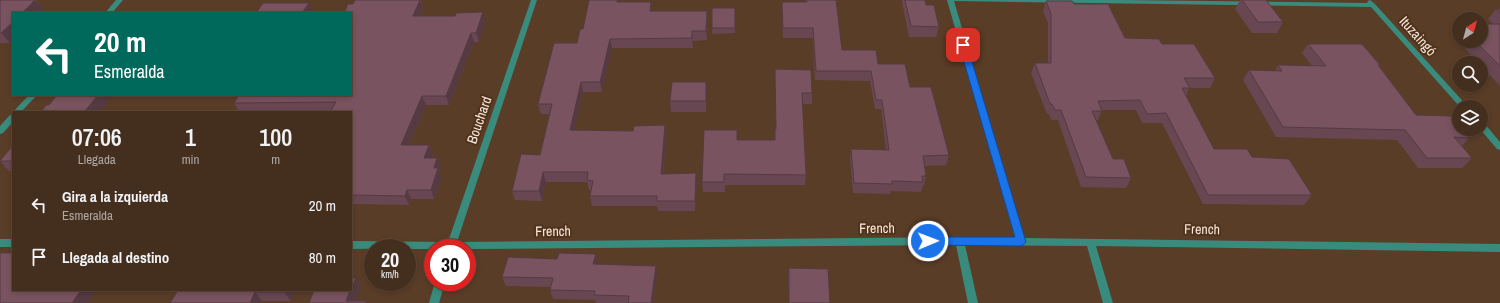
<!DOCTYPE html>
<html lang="es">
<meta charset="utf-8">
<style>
body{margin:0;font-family:"Archivo Narrow",sans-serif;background:#4e3a2a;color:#f1f3f6;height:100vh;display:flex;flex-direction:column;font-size:15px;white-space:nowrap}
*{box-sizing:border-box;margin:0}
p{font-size:13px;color:#afa8a4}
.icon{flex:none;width:22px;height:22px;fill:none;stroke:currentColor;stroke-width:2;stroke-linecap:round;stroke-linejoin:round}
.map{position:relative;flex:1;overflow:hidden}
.details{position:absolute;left:12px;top:111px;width:340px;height:180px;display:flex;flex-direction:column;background:#442e1d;border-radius:0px;box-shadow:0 2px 6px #0003,0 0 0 1px #5c4a3b}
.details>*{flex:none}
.banner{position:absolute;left:12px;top:12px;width:340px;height:84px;border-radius:0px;box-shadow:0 2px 6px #0003,0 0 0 1px #5c4a3b;background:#00695c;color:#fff;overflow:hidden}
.needle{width:26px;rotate:36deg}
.controls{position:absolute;left:1452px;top:12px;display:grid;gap:8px}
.controls a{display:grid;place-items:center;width:36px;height:36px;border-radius:50%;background:#442e1d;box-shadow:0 2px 6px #0003,0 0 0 1px #5c4a3b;font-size:20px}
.speed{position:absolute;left:364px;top:239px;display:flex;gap:8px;font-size:20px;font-weight:700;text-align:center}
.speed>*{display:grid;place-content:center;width:52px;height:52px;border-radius:50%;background:#442e1d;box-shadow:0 2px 6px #0003,0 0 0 1px #5c4a3b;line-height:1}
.speed small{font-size:10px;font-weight:400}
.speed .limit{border:6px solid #d22;background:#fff;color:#111}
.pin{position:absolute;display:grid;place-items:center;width:34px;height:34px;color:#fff;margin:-17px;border-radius:8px;box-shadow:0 2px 6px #0006}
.me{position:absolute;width:44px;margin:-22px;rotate:89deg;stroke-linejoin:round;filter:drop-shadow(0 0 3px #0008)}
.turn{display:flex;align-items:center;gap:14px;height:84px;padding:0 16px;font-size:18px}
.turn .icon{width:52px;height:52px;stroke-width:2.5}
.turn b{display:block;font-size:28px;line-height:34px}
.eta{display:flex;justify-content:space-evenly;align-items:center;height:68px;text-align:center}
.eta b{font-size:24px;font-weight:600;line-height:28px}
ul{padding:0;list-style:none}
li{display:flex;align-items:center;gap:12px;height:52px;padding:0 16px}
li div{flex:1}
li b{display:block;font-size:15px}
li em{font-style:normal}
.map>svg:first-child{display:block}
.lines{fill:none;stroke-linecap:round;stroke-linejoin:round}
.minor{fill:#398c7d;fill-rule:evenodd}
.wall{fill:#684752}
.shaded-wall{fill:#553a42}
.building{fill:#79535f;stroke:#553a42}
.route{fill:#1a73e8;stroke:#114b97}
.labels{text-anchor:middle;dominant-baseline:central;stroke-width:4;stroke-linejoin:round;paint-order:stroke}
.street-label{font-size:14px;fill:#fae7da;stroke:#4f331c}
</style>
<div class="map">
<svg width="1500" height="303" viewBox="0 0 1500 303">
<rect width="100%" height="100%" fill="#5a3d27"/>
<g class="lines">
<g class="minor">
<polygon points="116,0 123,0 112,13 105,13"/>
<polygon points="531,0 537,0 457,242 960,237 1015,238 947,0 1121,0 1367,3 1368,1 1370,0 1375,4 1468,107 1460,107 1371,7 954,1 1024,238 1500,244 1500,252 1096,246 1113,303 1103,303 1087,246 965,245 978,303 968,303 956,245 467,249 467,248 433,248 433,249 407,249 407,248 351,249 351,241 448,242"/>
<polygon points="29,95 37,95 21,112 13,112"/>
<polygon points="13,114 13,122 3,133 0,134 0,126 10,115"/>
<polygon points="1481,122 1484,123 1500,142 1500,150 1497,149 1480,129"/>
<rect x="0" y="239" width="13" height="8"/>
<polygon points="435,282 445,282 439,303 429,303"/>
</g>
</g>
<g class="wall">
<polygon points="0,0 36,0 43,10 41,13 13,13 10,43 0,43"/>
<polygon points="374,0 421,0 423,8 420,16 486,21 479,42 474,42 449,105 426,105 409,145 429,145 433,154 431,158 437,158 441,167 439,171 442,178 434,199 411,199 409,205 351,204 351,112 330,111 239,112 234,103 351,95 353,4"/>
<polygon points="617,0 618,2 651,2 652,11 707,11 708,21 707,40 693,41 693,48 612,48 602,92 583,92 574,130 633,131 665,125 666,135 663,174 697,183 695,211 658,211 657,206 592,206 590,196 591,190 589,190 587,182 546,182 542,201 515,200 512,191 540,155 550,114 541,114 538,104 577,43 583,29"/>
<polygon points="806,0 836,0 842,50 878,64 910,87 949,155 946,165 924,166 926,176 924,185 923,185 921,192 891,191 890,194 853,193 850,159 851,149 886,150 881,109 875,109 870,81 815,80 813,38 783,38 782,12 782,2 805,2"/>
<polygon points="902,0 925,0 926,5 939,27 936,37 909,37 902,2"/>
<polygon points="1240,0 1266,0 1283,22 1277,33 1252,33 1235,9"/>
<polygon points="1046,1 1074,4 1125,38 1162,44 1215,78 1210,88 1189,88 1186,96 1214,149 1252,157 1312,195 1304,205 1203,204 1162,123 1142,123 1136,110 1102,110 1098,120 1096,120 1113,159 1131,178 1126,188 1081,187 1058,120 1051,120 1049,114 1047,114 1031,73 1035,63 1048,63 1048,23 1043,11"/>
<polygon points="735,8 735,33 712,34 712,28"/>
<polygon points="1496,9 1500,9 1500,86 1481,66 1481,63 1479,63 1451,34 1459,24 1459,41 1481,41 1493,24 1488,19"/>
<polygon points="1308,44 1380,65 1379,67 1416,115 1469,138 1462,146 1472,158 1462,168 1418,168 1397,140 1276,137 1243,80 1249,70 1275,71 1278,65 1312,66 1302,53"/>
<polygon points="775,69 812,93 812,104 802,104 806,175 805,185 725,185 725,192 703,192 702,182 737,140 774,140 775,129 776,129"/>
<polygon points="706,82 706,112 671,112 670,101"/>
<polygon points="13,145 13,171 9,171 0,161"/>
<polygon points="598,263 597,265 657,275 653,303 596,303 595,300 553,299 550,290 550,287 506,286 502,277"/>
<polygon points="789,268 830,303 789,303 788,278"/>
<polygon points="178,290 296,290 291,301 262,301 261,303 170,303"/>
</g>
<g class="shaded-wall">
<polygon points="35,0 43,10 41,13 22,13"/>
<polygon points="420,0 423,8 416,25 413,16"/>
<polygon points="651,2 652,12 650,11"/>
<polygon points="309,3 313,13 302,13"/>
<polygon points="707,11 708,21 707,40 706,31"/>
<polygon points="483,12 486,21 479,42 476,33"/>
<polygon points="13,22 13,40 10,43 1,33"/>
<polygon points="692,31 693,41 693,48 692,38"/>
<polygon points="471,33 474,42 449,105 446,96"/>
<polygon points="610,39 612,48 602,92 600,82"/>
<polygon points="581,82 583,92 572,140 570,130"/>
<polygon points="706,82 707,92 706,112"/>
<polygon points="98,95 108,95 111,98 100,112 85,111"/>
<polygon points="422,96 426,105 405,154 401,145"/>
<polygon points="665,125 666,135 662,184 661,174"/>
<polygon points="429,145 433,154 428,167 424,158"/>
<polygon points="437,158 441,167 439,171 442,178 434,199 431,190 434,168"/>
<polygon points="543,172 546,182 542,201 539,191"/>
<polygon points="696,173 697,183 695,211 695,201"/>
<polygon points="407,190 411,199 409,205 405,196"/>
<polygon points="596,254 598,263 596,274 593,264"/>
<polygon points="656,266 657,275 653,303 651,303"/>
<polygon points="356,278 361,287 354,303 346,301 350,290 351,290"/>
<polygon points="81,290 97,290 88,303 72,303"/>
<polygon points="285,290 296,290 291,301 284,292"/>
<polygon points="255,292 262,301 261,303 250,303"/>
</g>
<g class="building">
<polygon points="0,0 35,0 22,13 13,13 13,22 1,33 0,33"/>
<polygon points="355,0 420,0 413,16 455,16 456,13 483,12 476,33 471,33 446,96 422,96 401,145 429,145 424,158 437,158 434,168 438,168 431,190 407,190 405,196 351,195 351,112 330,112 336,102 234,103 239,95 351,95 351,13 344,13 348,4 353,4"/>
<polygon points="589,0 617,0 617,2 651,2 650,11 707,11 706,31 692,31 692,38 610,39 600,82 581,82 570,130 633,131 634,126 665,125 661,174 696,173 695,201 657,201 657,196 590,196 593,181 587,180 588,172 543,172 539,191 512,191 521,154 540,155 552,104 538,104 554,43 577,43 580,29 583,29"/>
<polygon points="807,0 836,0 842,50 876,50 878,64 905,64 910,87 931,87 949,155 923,156 926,176 922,176 923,182 892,181 892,184 854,183 851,149 889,150 882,100 876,100 871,71 816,71 813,28 783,28 782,2 807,2"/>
<polygon points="905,0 925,0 926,5 934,5 939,27 911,26"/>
<polygon points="1242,0 1266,0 1283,22 1258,22"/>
<polygon points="1046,1 1072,1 1074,4 1108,4 1125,38 1159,39 1162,44 1194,44 1215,78 1184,78 1190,88 1182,88 1214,149 1247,149 1252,157 1289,159 1312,195 1208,195 1166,113 1147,114 1140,100 1098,101 1102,111 1092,111 1113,159 1124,159 1131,178 1086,177 1061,110 1055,110 1052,104 1050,104 1035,63 1051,63 1051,14"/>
<polygon points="263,3 309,3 302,13 256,13"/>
<rect x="712" y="8" width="23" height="20"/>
<polygon points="1496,9 1500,9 1500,13"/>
<polygon points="1481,24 1500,24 1500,66 1475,41 1481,41"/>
<polygon points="1308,44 1362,44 1380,65 1378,65 1416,115 1451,116 1459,125 1459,129 1462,129 1469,138 1454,137 1472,158 1427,158 1405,130 1283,127 1249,70 1282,71 1278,65 1326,66"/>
<polygon points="775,69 811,70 812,93 802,93 806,175 724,174 724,182 702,182 704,130 737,130 737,140 775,140 775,129 776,129"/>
<polygon points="672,82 706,82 706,101 670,101"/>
<polygon points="57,95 98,95 85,111 137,111 136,112 41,112 46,105 49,105"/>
<polygon points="13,145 13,161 0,161"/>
<polygon points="0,253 13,253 13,290 81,290 72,303 0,303"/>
<polygon points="559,253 596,254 593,264 656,266 651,303 628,303 629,296 594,295 595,291 550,290 553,278 502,277 508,257 557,259"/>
<polygon points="789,268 828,269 830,303 789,303"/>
<polygon points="351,278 356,278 351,289"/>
<polygon points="178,290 285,290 284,292 255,292 250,303 170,303"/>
<polygon points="314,290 350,290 346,301 366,301 366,303 309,303"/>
</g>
<polygon class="route" points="963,43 967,45 1026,242 1024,244 1021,246 928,245 925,244 923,241 925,238 928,237 1015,237 959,45"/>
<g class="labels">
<g class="street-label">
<text transform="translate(1418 36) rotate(48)">Ituzaingó</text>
<text transform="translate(479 120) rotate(-71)">Bouchard</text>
<text transform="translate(877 228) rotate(-1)">French</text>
<text transform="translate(1202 229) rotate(1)">French</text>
<text transform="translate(553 231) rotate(-1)">French</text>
</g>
</g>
</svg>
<div class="controls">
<a><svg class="needle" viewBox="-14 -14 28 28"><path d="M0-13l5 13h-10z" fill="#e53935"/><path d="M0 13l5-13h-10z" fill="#afa8a4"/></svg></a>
<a><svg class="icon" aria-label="search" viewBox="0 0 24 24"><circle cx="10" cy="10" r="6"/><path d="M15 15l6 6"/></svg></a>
<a><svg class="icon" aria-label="layers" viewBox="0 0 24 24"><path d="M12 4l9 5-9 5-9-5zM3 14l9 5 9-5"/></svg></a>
</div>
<div class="speed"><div>20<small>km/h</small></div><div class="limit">30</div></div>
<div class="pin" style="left:963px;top:45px;background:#d93025"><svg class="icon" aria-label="arrive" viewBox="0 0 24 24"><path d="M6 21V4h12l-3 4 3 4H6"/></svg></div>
<svg class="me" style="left:928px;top:241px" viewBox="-20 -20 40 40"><circle r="17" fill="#1a73e8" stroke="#fff" stroke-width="3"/><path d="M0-11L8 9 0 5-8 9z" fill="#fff"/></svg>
<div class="banner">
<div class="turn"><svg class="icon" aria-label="left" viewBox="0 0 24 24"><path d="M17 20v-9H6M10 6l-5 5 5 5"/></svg><div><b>20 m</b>Esmeralda</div></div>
</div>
<section class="details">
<div class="eta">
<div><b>07:06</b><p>Llegada</p></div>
<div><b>1</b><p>min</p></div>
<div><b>100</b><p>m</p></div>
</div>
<ul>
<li><svg class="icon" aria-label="left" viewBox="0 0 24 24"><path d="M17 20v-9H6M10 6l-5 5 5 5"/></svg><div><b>Gira a la izquierda</b><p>Esmeralda</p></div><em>20 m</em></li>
<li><svg class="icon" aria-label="arrive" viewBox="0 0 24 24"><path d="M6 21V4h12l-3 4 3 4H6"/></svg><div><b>Llegada al destino</b></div><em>80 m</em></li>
</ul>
</section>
</div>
